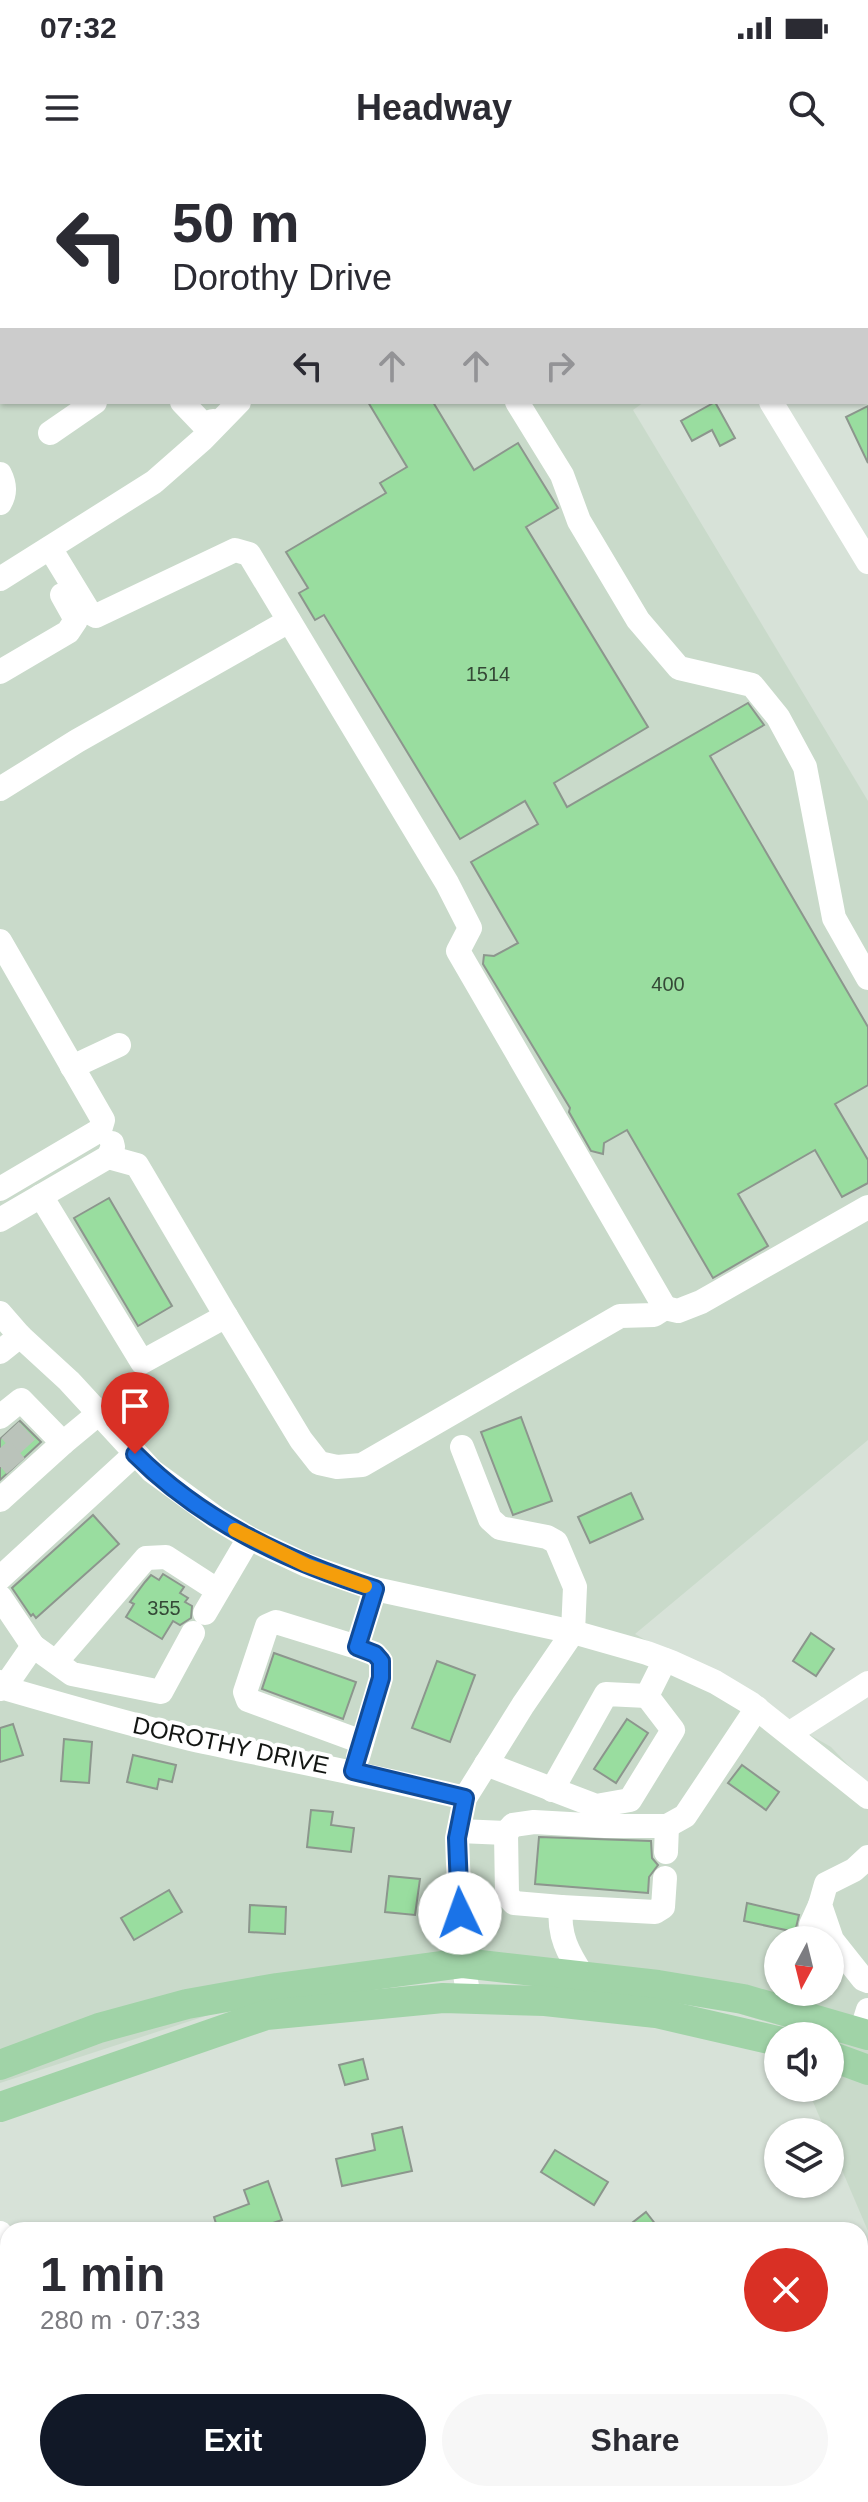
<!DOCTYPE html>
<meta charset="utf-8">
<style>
body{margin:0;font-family:Arial,sans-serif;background:#f7f7f7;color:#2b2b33;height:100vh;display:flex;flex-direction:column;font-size:30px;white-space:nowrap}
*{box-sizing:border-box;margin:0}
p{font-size:26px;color:#7c7c81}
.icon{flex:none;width:44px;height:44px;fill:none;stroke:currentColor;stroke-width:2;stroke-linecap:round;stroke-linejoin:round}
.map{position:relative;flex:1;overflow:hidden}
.side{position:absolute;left:0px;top:2062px;width:868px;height:280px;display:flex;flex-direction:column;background:#fff;border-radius:24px 24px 0 0;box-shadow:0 2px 6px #0004}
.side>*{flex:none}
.top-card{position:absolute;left:0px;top:0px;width:868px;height:244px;box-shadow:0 2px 6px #0004;background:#fff;color:#2b2b33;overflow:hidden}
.needle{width:52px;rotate:187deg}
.tools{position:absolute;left:764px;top:1766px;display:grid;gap:16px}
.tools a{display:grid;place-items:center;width:80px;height:80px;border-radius:50%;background:#fff;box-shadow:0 2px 6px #0004;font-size:40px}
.pin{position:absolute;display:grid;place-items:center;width:68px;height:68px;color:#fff;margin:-82px -34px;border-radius:50% 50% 50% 0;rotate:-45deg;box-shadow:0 0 8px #0007}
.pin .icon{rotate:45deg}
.me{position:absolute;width:88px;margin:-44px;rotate:357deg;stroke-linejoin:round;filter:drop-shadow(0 0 6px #0008)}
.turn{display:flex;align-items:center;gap:28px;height:168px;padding:0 40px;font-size:36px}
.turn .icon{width:104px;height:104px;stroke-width:2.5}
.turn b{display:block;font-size:56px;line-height:68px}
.lanes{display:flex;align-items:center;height:76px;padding:0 40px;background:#0003;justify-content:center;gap:40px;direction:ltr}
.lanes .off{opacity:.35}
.round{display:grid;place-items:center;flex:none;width:84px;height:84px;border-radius:42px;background:#f7f7f7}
.headline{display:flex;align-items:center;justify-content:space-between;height:136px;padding:0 40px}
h1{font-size:48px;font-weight:700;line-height:60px}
.action{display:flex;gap:16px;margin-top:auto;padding:16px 40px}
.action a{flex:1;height:92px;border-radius:48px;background:#111827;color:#fff;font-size:32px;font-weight:700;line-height:92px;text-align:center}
.action a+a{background:#f7f7f7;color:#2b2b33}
.status{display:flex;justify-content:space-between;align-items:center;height:56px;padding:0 40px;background:#fff;direction:ltr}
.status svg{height:22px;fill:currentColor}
header{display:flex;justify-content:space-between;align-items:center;height:104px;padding:0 40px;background:#fff;font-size:36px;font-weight:700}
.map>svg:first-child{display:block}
.built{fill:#c9daca;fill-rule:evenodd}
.building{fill:#99dd9f;stroke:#8c968d;stroke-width:2}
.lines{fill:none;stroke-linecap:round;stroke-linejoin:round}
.minor-tunnel{stroke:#bac3ba;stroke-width:24;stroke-dasharray:24 12;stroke-linecap:butt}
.minor{stroke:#fff;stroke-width:24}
.major{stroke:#a0d3a7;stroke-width:30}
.route-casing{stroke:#114b97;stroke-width:20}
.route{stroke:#1a73e8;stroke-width:14}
.slow{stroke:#f59e0b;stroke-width:14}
.labels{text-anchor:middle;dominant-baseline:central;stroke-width:8;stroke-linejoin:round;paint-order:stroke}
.number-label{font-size:20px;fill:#344836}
.street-label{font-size:24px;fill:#131613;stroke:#fff}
</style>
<div class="status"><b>07:32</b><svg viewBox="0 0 49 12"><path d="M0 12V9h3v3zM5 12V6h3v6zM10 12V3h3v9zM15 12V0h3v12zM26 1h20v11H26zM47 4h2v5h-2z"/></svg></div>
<header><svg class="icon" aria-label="menu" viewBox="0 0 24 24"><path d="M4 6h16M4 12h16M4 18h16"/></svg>Headway<svg class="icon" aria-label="search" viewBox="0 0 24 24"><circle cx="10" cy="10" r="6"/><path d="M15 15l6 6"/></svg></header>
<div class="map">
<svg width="868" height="2342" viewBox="0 0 868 2342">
<rect width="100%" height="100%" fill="#d7e2d8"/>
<path class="built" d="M0,0L130,2H2V242H644L633,250L868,641V1280L635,1474L831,1587L868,1626V2071L830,1982V1972H826L807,1928H830V1876H785L781,1866L683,1837L511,1815L307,1823L0,1923ZM778,1780H830V1832H778Z"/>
<g class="building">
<polygon points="368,242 433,242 474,310 518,283 558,348 526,367 648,567 554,623 567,647 748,543 764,565 710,596 868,867 868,925 835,944 868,1000 868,1023 842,1037 815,990 738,1034 768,1086 713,1118 627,970 604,983 603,994 591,991 569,952 570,948 483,804 484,795 494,796 518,783 471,702 538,664 525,641 460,679 324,455 315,460 299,433 308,428 286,392 386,333 380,323 407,307"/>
<polygon points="715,242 735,278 720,286 712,270 692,281 681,261"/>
<polygon points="868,246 868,303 846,257"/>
<polygon points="109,1038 172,1146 138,1166 74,1058"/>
<polygon points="521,1257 552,1341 513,1355 481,1272"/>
<polygon points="20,1261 41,1282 0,1320 0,1279"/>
<polygon points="631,1333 643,1359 590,1383 578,1357"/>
<polygon points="93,1355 119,1384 36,1458 33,1454 31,1456 12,1428"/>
<polygon points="163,1414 184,1427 180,1433 188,1438 185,1442 192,1446 191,1458 180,1465 173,1461 162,1479 126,1457 134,1444 130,1442 145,1422 151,1415 159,1420"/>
<polygon points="811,1473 834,1489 816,1516 793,1501"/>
<polygon points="274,1493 356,1522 343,1559 262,1529"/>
<polygon points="437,1501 475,1515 450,1582 412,1568"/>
<polygon points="627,1559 648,1573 616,1623 594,1609"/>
<polygon points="13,1564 23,1595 0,1602 0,1568"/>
<polygon points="64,1579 92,1582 89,1623 61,1621"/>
<polygon points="133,1595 176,1605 172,1622 159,1619 157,1629 127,1622"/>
<polygon points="742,1605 779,1632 766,1650 728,1623"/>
<polygon points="311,1650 333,1652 331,1665 354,1668 351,1692 307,1687"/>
<polygon points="539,1677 651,1681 652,1698 658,1705 649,1717 648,1733 535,1724"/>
<polygon points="389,1716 420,1719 415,1755 385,1752"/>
<polygon points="169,1730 182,1752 134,1780 121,1758"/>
<polygon points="747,1743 799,1755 795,1772 744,1761"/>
<polygon points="250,1745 286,1747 285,1774 249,1772"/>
<polygon points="363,1899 368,1919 345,1925 339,1905"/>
<polygon points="402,1967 412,2011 342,2026 336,1999 375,1990 372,1974"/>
<polygon points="555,1990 608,2022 594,2045 541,2012"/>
<polygon points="268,2021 282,2060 252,2070 218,2070 214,2057 249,2044 244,2030"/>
<polygon points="646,2052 660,2070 623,2070"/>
</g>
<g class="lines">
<g class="minor-tunnel">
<polyline points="10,1270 35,1297"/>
<polyline points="0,1288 20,1311"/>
</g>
<g class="minor">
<polyline points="48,0 49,2"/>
<polyline points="224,0 225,2"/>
<polyline points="311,0 312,2"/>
<polyline points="640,0 641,2"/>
<polyline points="124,2 131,0"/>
<polyline points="549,2 552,0"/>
<polyline points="0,123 2,123"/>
<polyline points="866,129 868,128"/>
<polyline points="182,242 203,264 213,261"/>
<polyline points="517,242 562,315 579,361 638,460 679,508 752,525 778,557 805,607 834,758 868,818"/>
<polyline points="771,242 868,402"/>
<polyline points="50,273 95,242"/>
<path d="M0,314C5,324 6,333 0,343"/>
<polyline points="0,419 154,322 203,279 239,242"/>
<polyline points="0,512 68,472 76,460 62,435"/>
<polyline points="0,629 77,581 289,461"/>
<polyline points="0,781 103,960 100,970 0,1029"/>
<polyline points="72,907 119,885"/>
<polyline points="108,997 137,1005 226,1156"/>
<polyline points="41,1036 142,1202 226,1156 301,1280 319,1303 337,1307 362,1305 620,1156 654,1155 665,1148 458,791 470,768 447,723 249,394 235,390 96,456 89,452 50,388"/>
<polyline points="0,1060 108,997 113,987 112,983"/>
<polyline points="665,1148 678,1151 701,1142 868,1047"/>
<polyline points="0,1153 20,1176 69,1221 152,1311 216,1358 249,1378 306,1405 375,1429 573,1472 647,1493 671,1502 715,1522 750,1543 868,1637"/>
<polyline points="0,1192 20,1176"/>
<polyline points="0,1257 21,1240 63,1283 98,1254"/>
<polyline points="462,1287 490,1359 500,1368 547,1377 556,1382 575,1427 573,1472 523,1545 465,1638 457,1678 458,1704 463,1803 469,1838"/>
<polyline points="0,1340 63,1283"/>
<polyline points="0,1418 135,1294"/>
<polyline points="0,1437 33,1486"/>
<polyline points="205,1453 249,1378"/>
<polyline points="357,1487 276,1462 267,1466 245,1532 248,1540 362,1582"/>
<polyline points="56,1502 146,1398 166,1397 217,1430"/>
<polyline points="0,1522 4,1528 33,1486 72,1514 161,1532 193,1473"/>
<path d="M0,1529L4,1528C66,1546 128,1564 191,1579C282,1599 374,1616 465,1638"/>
<polyline points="790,1573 868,1523"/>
<polyline points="358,1597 381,1518 381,1501 375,1494 357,1487 375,1429"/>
<polyline points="486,1604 596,1646 630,1640 673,1570 647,1536 665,1500"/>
<polyline points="552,1630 606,1534 647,1536"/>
<polyline points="667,1666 685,1656 757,1548"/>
<polyline points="459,1671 506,1673 513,1665 534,1662 605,1666 667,1666 666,1692"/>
<polyline points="506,1673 507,1735 514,1743 561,1747"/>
<polyline points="868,1697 854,1710 826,1724 820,1745 832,1780 863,1819 868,1821"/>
<polyline points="809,1780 811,1765 820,1745"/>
<path d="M583,1816C568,1793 558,1775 561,1747L655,1752L663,1747L665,1718"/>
<polyline points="861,1872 868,1850"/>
<polyline points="0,2073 8,2082"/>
<polyline points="107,2334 109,2342"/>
<polyline points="697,2334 701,2342"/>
</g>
<g class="major">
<polyline points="830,1896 868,1910"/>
<polyline points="0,1905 99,1868 187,1844 277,1828 463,1803 658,1825 743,1839 868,1875"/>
<polyline points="0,1947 266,1855 443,1838 545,1841 656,1853 778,1881"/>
</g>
</g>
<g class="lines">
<defs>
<path id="route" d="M135,1294C202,1361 287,1401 375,1429L357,1487L375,1494L381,1501V1518L353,1611L465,1638L457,1678L460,1753"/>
</defs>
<use href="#route" class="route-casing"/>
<use href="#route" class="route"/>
<polyline class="slow" points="235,1370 306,1405 365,1426"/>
</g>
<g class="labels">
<g class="number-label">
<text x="488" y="514">1514</text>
<text x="668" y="824">400</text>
<text x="164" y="1448">355</text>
</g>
<g class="street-label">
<text transform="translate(231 1585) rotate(12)">DOROTHY DRIVE</text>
</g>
</g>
</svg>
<div class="tools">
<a><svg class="needle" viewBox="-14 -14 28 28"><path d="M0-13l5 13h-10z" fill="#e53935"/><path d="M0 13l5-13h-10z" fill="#7c7c81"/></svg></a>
<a><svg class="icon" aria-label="sound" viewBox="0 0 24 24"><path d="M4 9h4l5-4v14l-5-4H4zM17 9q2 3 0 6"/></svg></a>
<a><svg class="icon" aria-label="layers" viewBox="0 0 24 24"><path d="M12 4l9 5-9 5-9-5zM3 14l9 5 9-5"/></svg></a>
</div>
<div class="pin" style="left:135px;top:1294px;background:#d93025"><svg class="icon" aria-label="arrive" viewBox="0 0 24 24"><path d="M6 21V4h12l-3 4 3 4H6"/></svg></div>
<svg class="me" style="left:460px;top:1753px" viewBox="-20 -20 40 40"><circle r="19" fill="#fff"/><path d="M0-13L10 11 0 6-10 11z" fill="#1a73e8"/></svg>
<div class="top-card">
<div class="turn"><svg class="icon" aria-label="left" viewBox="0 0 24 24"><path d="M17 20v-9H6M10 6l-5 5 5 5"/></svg><div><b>50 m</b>Dorothy Drive</div></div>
<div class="lanes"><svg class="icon" aria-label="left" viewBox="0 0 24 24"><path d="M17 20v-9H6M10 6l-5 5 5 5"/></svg><svg class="icon off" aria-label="ahead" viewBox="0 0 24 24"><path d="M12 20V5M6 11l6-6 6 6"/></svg><svg class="icon off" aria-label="ahead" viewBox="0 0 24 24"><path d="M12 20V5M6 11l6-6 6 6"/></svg><svg class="icon off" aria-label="right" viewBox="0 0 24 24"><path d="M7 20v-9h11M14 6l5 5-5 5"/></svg></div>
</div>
<section class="side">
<div class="headline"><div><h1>1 min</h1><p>280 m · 07:33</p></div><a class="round" style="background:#d93025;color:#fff"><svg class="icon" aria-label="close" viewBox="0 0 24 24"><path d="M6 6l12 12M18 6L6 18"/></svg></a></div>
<div class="action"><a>Exit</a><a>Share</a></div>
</section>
</div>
